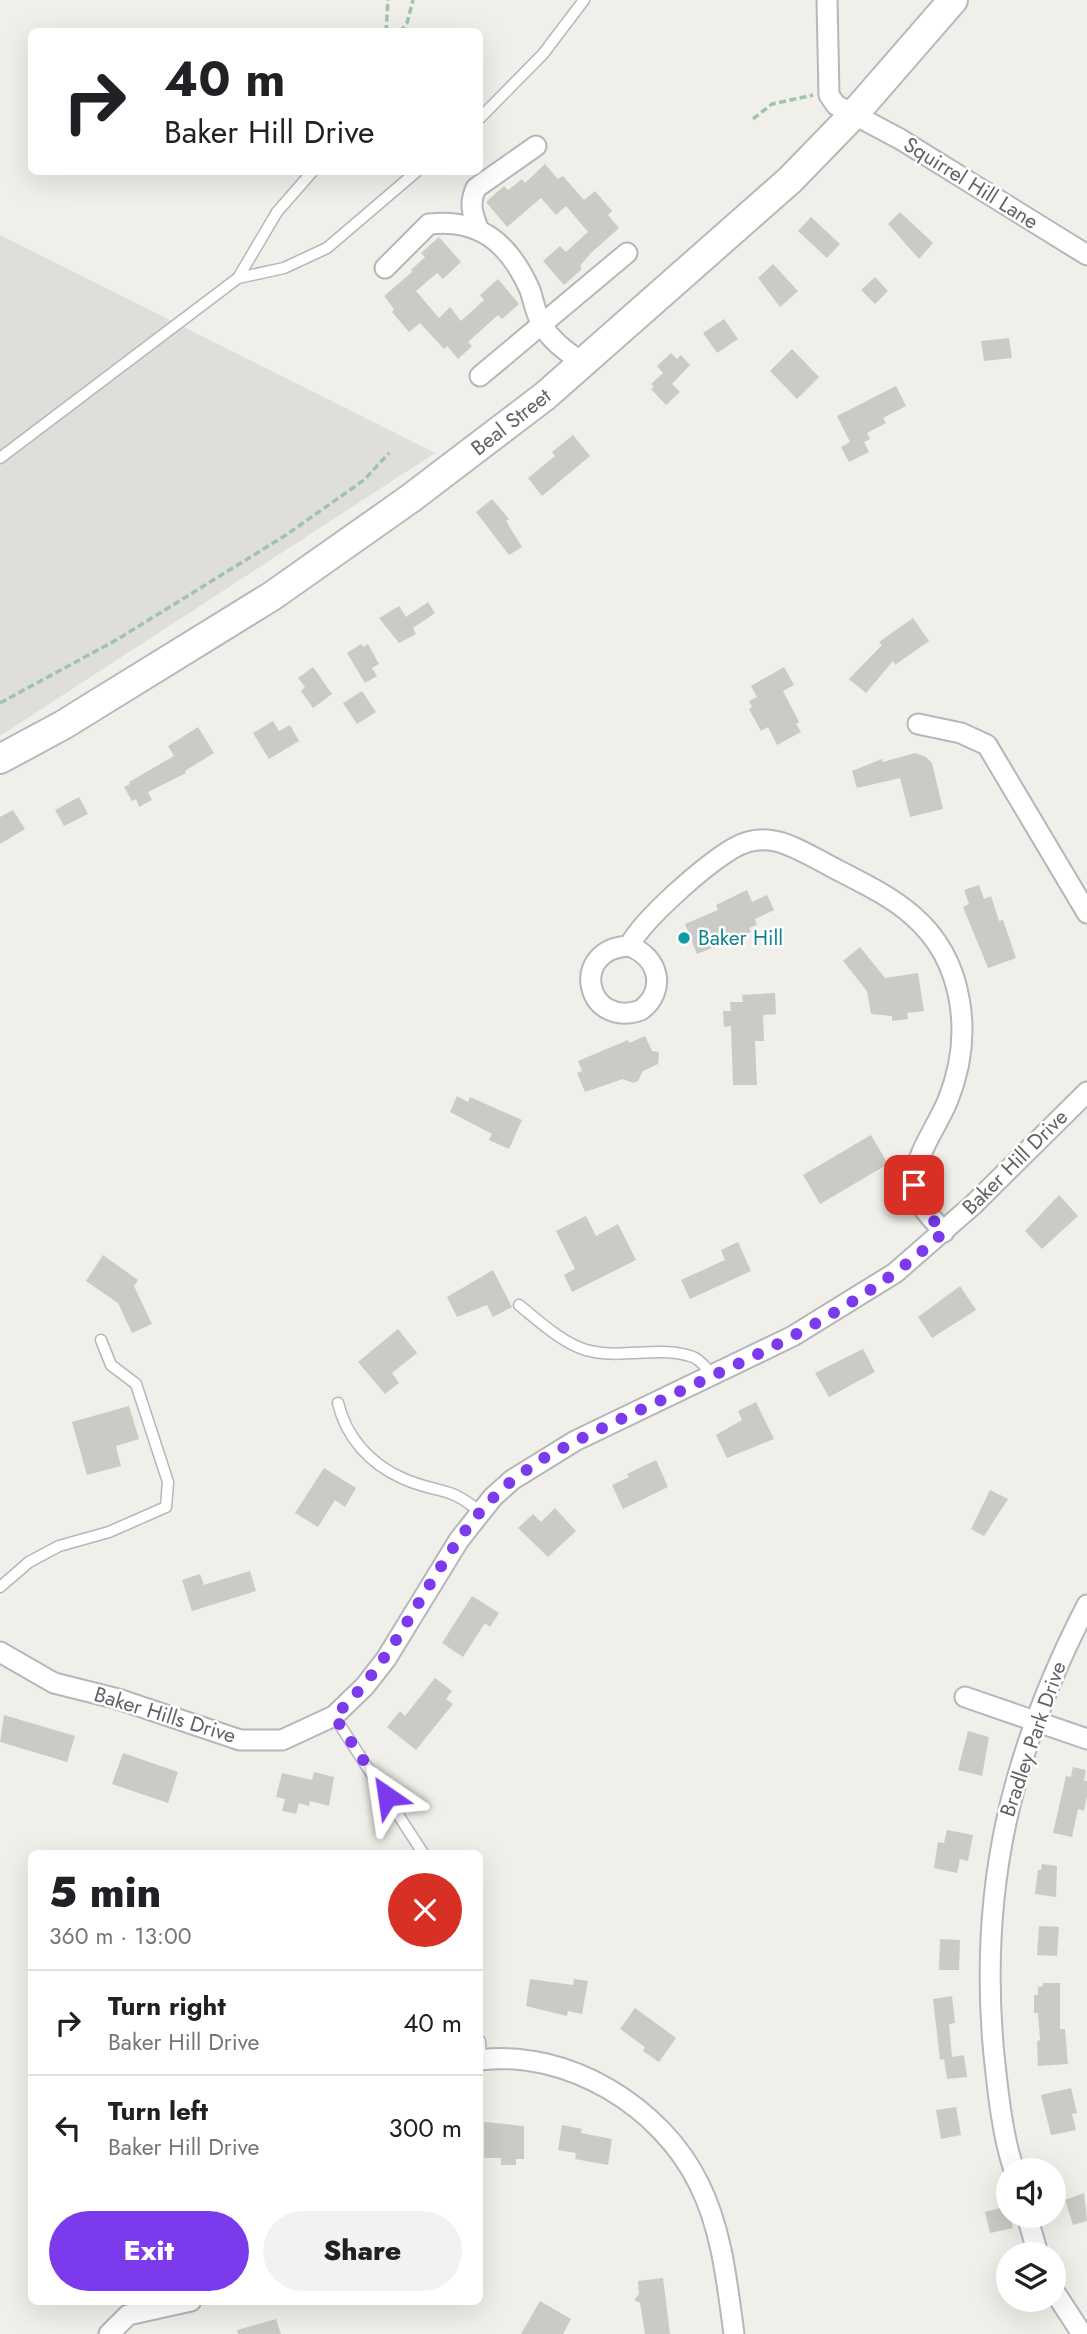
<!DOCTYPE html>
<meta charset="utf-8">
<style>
body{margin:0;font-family:Jost,sans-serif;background:#f2f2f2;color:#202124;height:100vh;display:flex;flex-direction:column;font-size:26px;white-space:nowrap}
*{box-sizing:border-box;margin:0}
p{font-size:23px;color:#757577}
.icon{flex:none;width:38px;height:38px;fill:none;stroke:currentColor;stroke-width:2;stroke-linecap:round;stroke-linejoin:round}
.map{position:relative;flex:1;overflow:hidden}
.panel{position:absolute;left:28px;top:1850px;width:455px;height:455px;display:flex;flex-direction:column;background:#fff;border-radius:10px;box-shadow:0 7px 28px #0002}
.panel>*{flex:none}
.guide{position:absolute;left:28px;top:28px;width:455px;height:147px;border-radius:10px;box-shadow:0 7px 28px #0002;background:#fff;color:#202124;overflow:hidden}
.fabs{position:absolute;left:996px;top:2158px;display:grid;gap:14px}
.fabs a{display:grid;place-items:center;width:70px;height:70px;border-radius:50%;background:#fff;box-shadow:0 7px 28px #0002;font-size:35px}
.pin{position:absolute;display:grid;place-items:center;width:60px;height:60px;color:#fff;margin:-30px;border-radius:14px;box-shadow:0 4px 10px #0006}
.me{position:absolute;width:77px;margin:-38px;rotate:328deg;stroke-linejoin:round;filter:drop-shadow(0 0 5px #0008)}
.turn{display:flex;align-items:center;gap:24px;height:147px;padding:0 21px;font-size:32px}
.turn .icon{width:91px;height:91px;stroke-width:2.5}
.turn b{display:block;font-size:49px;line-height:60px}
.round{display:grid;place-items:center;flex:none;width:74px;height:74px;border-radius:37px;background:#f2f2f2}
.headline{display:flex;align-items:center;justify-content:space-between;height:119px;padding:0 21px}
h1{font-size:42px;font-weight:800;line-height:52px}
.cta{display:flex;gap:14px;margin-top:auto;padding:14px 21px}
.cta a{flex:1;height:80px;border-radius:42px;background:#7c3aed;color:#fff;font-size:28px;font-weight:800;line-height:80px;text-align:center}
.cta a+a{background:#f2f2f2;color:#202124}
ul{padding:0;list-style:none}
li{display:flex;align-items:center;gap:21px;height:105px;padding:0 21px;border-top:2px solid #e0e0e0}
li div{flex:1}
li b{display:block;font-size:26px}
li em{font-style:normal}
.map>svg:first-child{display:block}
.industrial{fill:#dfdedb}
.building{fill:#cccac5}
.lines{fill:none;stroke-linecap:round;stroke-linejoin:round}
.lane-casing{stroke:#b5b7bb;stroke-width:13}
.street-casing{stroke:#b5b7bb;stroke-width:23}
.secondary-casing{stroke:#b7b9be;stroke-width:32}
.path{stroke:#a1c3ae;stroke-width:3.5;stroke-dasharray:7 3.5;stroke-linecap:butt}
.lane{stroke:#fff;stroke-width:10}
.street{stroke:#fff;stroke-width:19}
.secondary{stroke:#fff;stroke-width:28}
.route{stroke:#7c3aed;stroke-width:12;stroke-dasharray:0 21.6}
.culture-dot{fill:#0f9aa8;stroke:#fff;stroke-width:2.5}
.labels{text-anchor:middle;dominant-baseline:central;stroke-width:5;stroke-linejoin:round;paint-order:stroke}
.street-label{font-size:21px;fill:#606267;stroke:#fff}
.culture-label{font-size:21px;fill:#0d838f;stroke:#fff;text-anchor:start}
</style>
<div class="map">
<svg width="1087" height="2334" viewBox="0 0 1087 2334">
<rect width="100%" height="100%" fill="#f0efe9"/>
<polygon class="industrial" points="0,235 435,453 0,736"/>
<g class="building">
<polygon points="545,164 558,179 563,176 584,200 595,191 612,211 608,215 619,228 591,253 580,266 582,269 564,285 543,261 560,246 566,252 588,232 566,206 556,215 541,198 507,227 486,202 504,186 508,190 522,179 525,183"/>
<polygon points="900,212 933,243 919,259 888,224"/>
<polygon points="811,217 840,244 827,258 798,231"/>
<polygon points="439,237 461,262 443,279 437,273 416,291 439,318 450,307 461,321 484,300 480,295 498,279 519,304 502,319 498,315 468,342 472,346 458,359 447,346 444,349 420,323 409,332 392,312 394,309 384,296 412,272 411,270 425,257 421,253"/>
<polygon points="773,264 798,291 780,307 758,278"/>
<polygon points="875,277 888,291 875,304 861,290"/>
<polygon points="724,319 738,339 717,353 703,333"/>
<polygon points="1009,338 1012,358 984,361 981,341"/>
<polygon points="792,349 819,377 797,399 770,371"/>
<polygon points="671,353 677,359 681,355 690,365 672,384 680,392 666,405 651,389 654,387 651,384 663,373 657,366"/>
<polygon points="896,386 906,406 883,418 886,423 867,433 870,439 864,442 869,452 849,462 841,447 850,442 837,416"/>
<polygon points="573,435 590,456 542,496 528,478 555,456 552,452"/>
<polygon points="492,499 509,519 506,521 522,547 509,555 476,512"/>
<polygon points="428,602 435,613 413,628 416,634 399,643 379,618 399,606 406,617"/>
<polygon points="913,618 929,641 895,665 893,661 866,693 849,679 882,645 879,642"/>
<polygon points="361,644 363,647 368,644 379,664 372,668 377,676 365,683 347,653"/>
<polygon points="313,667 332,694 313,708 301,691 305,687 298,678"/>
<polygon points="784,667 794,685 783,691 799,722 796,724 801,732 777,745 768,727 761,731 749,709 752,707 749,701 757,697 751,686"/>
<polygon points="362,691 376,712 357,724 343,703"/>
<polygon points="273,721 279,731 290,725 299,741 269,759 253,733"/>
<polygon points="198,727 214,753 185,771 186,773 148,792 152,800 139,807 136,799 132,801 124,787 130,784 129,782 174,756 168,746"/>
<polygon points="915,753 926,757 932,763 943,809 910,817 900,778 857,788 852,771 882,759 883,762"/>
<polygon points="79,797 88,814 64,826 55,810"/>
<polygon points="13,810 25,829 0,844 0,817"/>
<polygon points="979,885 984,899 991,896 999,921 1003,920 1016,958 988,968 963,907 969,904 964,890"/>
<polygon points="747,890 752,902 767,895 774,910 755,919 757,925 749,928 751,932 697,954 685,924 718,910 716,905"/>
<polygon points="860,947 885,978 918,973 924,1011 907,1013 908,1019 892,1021 892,1016 871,1014 867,991 843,961"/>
<polygon points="775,993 776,1014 763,1015 764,1041 755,1041 757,1085 733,1085 731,1026 724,1027 723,1011 731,1011 730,1002 743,1002 742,995"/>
<polygon points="645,1036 652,1051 659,1052 658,1064 643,1071 638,1081 633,1083 623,1079 585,1092 577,1073 582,1071 578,1061 628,1040 629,1043"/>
<polygon points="457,1096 468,1102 470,1097 522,1120 509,1149 489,1140 492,1134 450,1112"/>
<polygon points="871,1135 888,1164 820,1204 803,1175"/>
<polygon points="1059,1195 1078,1216 1042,1249 1025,1231"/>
<polygon points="586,1216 596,1236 618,1224 636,1260 572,1292 564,1275 575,1269 556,1231"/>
<polygon points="738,1242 751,1271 690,1299 681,1280 725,1260 721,1250"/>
<polygon points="103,1255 138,1280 134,1286 152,1324 132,1333 118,1303 86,1281"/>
<polygon points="493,1270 512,1307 493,1317 487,1305 457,1317 447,1297"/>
<polygon points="960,1286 976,1310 932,1338 918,1317"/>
<polygon points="398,1329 417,1353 392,1373 399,1383 385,1394 358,1362"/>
<polygon points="863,1349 875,1372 829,1397 815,1373"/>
<polygon points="756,1402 774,1439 727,1458 716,1435 742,1420 738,1411"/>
<polygon points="129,1406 139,1439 116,1446 121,1466 87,1475 72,1422"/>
<polygon points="656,1460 668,1487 623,1509 612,1485 629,1477 627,1474"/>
<polygon points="324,1468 356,1488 345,1507 335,1500 318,1527 295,1513"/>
<polygon points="990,1490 1008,1499 984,1536 971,1529"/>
<polygon points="555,1508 576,1531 548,1557 518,1528 533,1514 541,1522"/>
<polygon points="250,1571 256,1591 192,1611 182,1580 200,1574 204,1585"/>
<polygon points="472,1596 499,1613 490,1627 485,1623 463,1657 442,1643"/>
<polygon points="435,1678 452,1691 446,1699 453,1704 416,1750 387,1727 400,1711 405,1716"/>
<polygon points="4,1715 75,1736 67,1762 0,1742"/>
<polygon points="968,1731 989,1737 982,1776 958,1770"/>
<polygon points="123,1753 178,1772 168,1803 112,1784"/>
<polygon points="1073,1767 1086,1770 1084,1781 1087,1781 1087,1796 1084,1811 1078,1809 1072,1837 1053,1833 1066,1776 1071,1777"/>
<polygon points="314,1772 334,1777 329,1806 310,1801 309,1806 299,1803 296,1814 282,1811 285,1799 276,1797 282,1773 312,1780"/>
<polygon points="947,1830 973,1835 968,1861 960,1859 957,1873 934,1868 938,1842 944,1843"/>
<polygon points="1042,1864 1057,1866 1056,1897 1035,1894 1038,1870 1041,1870"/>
<polygon points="1039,1926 1059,1927 1057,1956 1037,1955"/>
<polygon points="940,1939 960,1940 959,1970 939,1970"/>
<polygon points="530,1979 573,1985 574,1979 588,1981 582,2014 568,2011 567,2016 526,2006"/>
<polygon points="1043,1983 1060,1983 1060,2029 1065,2029 1068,2064 1038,2066 1037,2041 1040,2040 1038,2013 1034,2013 1034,1995 1038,1995 1038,1987 1043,1986"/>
<polygon points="952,1996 955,2023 949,2024 952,2057 964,2055 967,2077 947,2079 944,2059 940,2060 933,1999"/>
<polygon points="635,2008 676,2038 659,2062 643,2051 645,2047 620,2029"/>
<polygon points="1071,2088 1077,2113 1072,2114 1076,2130 1051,2135 1041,2095"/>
<polygon points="956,2107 961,2135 941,2139 936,2110"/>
<polygon points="484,2122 524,2126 524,2159 516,2159 516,2165 501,2165 501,2158 484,2158"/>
<polygon points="562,2125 582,2129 581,2133 612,2139 608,2165 575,2159 576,2153 558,2150"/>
<polygon points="1084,2193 1087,2221 1073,2225 1065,2200"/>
<polygon points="1008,2206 1013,2228 990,2233 985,2212"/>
<polygon points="663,2278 670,2334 645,2334 640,2303 634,2300 639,2294 638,2281"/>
<polygon points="540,2301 571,2319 563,2334 521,2334"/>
<polygon points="276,2319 281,2334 238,2334 237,2330"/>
</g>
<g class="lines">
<defs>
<g id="lane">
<polyline points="480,118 543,54 584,0"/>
<polyline points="238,278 277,212 312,172"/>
<polyline points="0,458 238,278 284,268 327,248 416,172"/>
<path d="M519,1305C539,1321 561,1342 586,1350C620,1360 663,1345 693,1357C700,1359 707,1370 713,1375"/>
<path d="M338,1403C346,1437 370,1464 402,1478C436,1494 448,1484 480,1512"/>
<polyline points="0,1587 29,1562 59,1546 109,1532 166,1507 168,1482 136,1384 111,1365 101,1340"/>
<polyline points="334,1716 423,1853"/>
<polyline points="480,2041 481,2060"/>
</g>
<g id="street">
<polyline points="827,0 829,95 836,105 900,139 1087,255"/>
<path d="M478,228C472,213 469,203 476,188L536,146"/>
<path d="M385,268L429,224C481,218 510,245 530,290C534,302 536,316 543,326C552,342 569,353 583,363"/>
<polyline points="480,376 627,253"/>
<polyline points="918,724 961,733 987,745 1087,913"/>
<path d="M629,946C659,957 667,990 641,1010C586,1030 568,949 629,946C644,918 704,866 732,849C768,827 797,849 830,866C858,881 888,894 912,915C966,961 973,1038 948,1100C937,1127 915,1154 914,1184C914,1203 932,1218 944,1232"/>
<polyline points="0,1652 54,1683 118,1699 240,1740 282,1740 334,1716 365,1686 386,1659 459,1540 493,1497 512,1480 575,1441 793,1336 895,1273 974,1204 1087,1092"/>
<polyline points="965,1697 1087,1739"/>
<path d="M480,2060C567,2049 661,2106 699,2184C722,2230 727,2283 734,2334"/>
<path d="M1014,2170C1002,2134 998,2092 994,2055C978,1889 1011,1752 1087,1605"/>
<polyline points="1027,2216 1038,2254"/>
<polyline points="1054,2291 1082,2334"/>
<polyline points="109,2334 128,2315 191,2301"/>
</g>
<polyline id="secondary" points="0,759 63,725 272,596 411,498 545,396 790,180 854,114 953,0"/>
</defs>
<use href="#lane" class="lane-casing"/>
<use href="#street" class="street-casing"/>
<use href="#secondary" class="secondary-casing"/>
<g class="path">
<polyline points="386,32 388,0"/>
<polyline points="400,32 407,23 413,0"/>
<polyline points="753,119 772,104 813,95"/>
<polyline points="0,703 118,639 286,535 364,480 389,453"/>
</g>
<use href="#lane" class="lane"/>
<use href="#street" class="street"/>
<use href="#secondary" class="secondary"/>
</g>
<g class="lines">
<path class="route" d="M387,1796L334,1716C403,1654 430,1562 494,1497C509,1481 527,1470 544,1458C678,1385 831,1337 944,1232L923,1209L914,1185"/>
</g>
<circle class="culture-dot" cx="684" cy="938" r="7"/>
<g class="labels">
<g class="street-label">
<text transform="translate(971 183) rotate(32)">Squirrel Hill Lane</text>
<text transform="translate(511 422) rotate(-38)">Beal Street</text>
<text transform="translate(1015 1162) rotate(-45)">Baker Hill Drive</text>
<text transform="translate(165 1715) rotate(17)">Baker Hills Drive</text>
<text transform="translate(1033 1739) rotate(-71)">Bradley Park Drive</text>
</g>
<g class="culture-label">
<text x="698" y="938">Baker Hill</text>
</g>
</g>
</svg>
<div class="fabs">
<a><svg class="icon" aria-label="sound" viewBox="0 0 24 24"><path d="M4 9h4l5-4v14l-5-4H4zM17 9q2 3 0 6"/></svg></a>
<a><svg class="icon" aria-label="layers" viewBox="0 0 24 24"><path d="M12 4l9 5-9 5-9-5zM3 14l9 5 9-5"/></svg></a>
</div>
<div class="pin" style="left:914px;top:1185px;background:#d93025"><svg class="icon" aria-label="arrive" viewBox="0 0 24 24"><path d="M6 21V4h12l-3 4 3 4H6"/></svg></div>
<svg class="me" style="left:387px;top:1796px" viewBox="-20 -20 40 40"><path d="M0-17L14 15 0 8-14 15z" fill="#7c3aed" stroke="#fff" stroke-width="4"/></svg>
<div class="guide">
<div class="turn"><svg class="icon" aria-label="right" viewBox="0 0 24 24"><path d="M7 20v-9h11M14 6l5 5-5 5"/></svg><div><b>40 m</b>Baker Hill Drive</div></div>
</div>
<section class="panel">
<div class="headline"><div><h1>5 min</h1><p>360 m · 13:00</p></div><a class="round" style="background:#d93025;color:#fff"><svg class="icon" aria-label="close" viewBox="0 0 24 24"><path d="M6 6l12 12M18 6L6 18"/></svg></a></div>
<ul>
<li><svg class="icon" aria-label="right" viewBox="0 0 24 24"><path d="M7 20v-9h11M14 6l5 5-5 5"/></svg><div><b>Turn right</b><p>Baker Hill Drive</p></div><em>40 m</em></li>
<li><svg class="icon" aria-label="left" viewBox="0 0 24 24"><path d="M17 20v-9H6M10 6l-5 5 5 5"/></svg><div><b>Turn left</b><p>Baker Hill Drive</p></div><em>300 m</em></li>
</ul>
<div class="cta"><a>Exit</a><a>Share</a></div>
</section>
</div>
